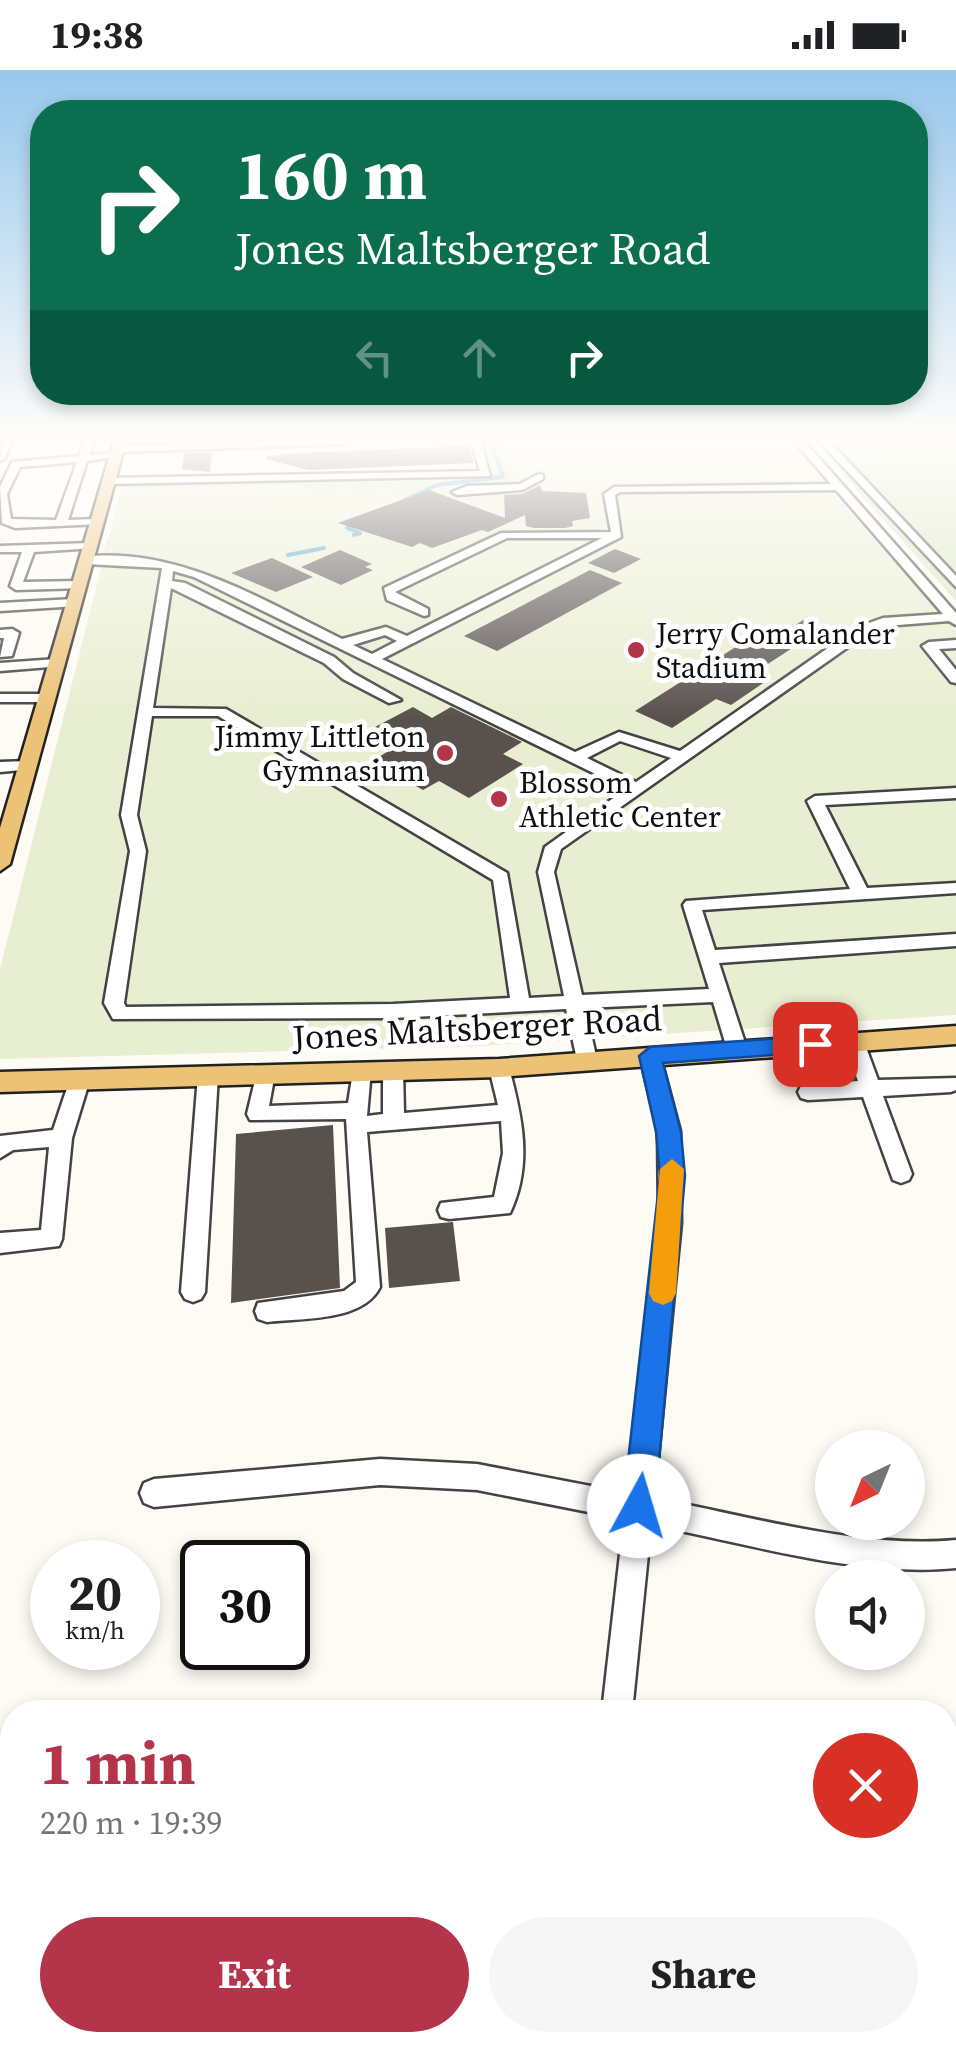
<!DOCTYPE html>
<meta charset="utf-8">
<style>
body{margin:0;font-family:"Source Serif 4",serif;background:#f6f6f6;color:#202124;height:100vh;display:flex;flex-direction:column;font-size:38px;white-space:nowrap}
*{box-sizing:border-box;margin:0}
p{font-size:32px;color:#757577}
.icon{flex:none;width:55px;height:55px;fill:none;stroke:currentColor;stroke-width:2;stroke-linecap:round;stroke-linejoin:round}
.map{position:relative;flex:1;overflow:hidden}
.drawer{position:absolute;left:0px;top:1630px;width:958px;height:352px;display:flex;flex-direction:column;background:#fff;border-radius:40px 40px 0 0;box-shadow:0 5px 15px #0003}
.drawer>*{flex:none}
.banner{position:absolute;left:30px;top:30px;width:898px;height:305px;border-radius:40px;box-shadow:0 5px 15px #0003;background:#0b6e4f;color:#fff;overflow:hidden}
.needle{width:65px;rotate:223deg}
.buttons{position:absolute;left:815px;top:1360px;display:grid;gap:20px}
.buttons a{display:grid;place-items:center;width:110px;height:110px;border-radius:50%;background:#fff;box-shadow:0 5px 15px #0003;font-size:50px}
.speed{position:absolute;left:30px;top:1470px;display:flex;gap:20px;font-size:50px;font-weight:700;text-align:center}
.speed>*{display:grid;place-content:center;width:130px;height:130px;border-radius:50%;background:#fff;box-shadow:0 5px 15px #0003;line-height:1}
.speed small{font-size:25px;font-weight:400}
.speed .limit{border:5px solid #111;border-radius:15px;background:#fff;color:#111}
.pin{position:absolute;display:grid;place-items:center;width:85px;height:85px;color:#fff;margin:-42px;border-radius:20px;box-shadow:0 5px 15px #0006}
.me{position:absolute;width:110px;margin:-55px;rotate:6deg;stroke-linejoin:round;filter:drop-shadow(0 0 8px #0008)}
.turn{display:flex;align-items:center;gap:35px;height:210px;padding:0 40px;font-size:45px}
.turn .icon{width:130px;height:130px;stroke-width:2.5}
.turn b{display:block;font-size:70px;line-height:85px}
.lanes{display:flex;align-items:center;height:95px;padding:0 40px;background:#0003;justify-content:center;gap:50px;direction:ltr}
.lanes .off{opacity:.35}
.round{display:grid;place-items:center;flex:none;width:105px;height:105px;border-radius:52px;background:#f6f6f6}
.headline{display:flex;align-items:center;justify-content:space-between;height:170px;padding:0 40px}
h1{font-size:60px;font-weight:700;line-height:75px;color:#b43449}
.cta{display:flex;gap:20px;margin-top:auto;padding:20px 40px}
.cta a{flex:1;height:115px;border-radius:60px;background:#b43449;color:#fff;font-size:40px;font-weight:700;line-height:115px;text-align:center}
.cta a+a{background:#f6f6f6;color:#202124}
.status{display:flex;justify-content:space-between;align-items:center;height:70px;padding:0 50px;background:#fff;direction:ltr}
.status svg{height:28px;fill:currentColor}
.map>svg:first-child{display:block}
.green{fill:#d8e6c0}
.pitch{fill:#e8eed1}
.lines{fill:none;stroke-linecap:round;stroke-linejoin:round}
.stream{stroke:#4b9fc1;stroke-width:4}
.building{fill:#58514e}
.minor-casing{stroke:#434343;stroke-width:5}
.major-casing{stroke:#212121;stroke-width:5}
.minor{fill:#fff;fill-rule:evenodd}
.major{fill:#ecc277;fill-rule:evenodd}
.route{fill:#1a73e8;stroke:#114b97;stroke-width:2.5}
.slow{fill:#f59e0b}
.poi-dot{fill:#b43449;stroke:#fff;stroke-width:4}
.labels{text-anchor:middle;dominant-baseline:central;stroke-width:10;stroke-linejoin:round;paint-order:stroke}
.far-poi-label{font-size:30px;fill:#101010;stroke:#fff;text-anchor:start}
.street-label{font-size:35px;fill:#101010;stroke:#fff}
</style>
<div class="status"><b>19:38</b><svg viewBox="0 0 49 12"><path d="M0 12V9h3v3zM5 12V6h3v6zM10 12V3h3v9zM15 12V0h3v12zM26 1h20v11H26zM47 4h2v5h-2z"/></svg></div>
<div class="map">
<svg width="956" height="1982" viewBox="0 0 956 1982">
<rect width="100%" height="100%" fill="#fefbf5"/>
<g class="green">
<polygon points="481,371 503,371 526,413 453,421 435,414 408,426 324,426 109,484 104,481 126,414 493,410"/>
<polygon points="813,371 956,371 956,531"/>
</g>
<polygon class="pitch" points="501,371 794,371 833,423 956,560 956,945 478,976 0,989 0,899 121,419 298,415 324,425 344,418 363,426 383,417 406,426 435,414 515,414"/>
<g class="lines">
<g class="stream">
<polyline points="395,435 437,415 503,407 491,371"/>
<polyline points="352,454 347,458 360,463 354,465"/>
<polyline points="288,485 324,478"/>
</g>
</g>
<g class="building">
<polygon points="468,376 474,393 308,400 266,389 266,386 299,383"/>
<polygon points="212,382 210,402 182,399 184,383"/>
<polygon points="540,415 542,421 586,423 590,448 572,451 573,456 565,458 534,458 526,456 525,445 488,462 482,460 432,478 420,473 412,477 338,453 429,420 505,448 504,425 522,424"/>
<polygon points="615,479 641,489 614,503 588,493"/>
<polygon points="340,480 372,494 365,497 373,500 341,515 301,497"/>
<polygon points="272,488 313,507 276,522 231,503"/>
<polygon points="590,500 622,513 497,581 464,566"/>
<polygon points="803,550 835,562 809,579 797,575 754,603 769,609 731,635 716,629 672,658 635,641 756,564 771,571"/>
<polygon points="413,637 432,648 451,637 522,672 503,684 523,694 469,728 439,711 423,720 372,691 387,682 358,666"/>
<polygon points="333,1055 340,1218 231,1233 236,1064"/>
<polygon points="453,1152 460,1211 389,1218 385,1158"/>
</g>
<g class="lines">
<defs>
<g id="minor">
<polygon points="2,371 12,371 5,388 0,391"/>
<path d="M84,371H94L89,385L115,383L120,386L87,391L68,450L97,449L103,452L101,454L15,458L2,453L0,417L12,392L79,386ZM77,392L56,450L11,449L7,424L20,397Z"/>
<polygon points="272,371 351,371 346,374 118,382 113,379 118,376"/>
<polygon points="471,371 481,371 490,406 108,414 103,411 108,408 480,401"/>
<path d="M794,371H804L956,543V555L949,551L885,556L868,563L561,779L554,802L582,925L709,919L683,835L686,831L850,819L807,731L815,726L956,718V728L825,735L867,818L956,813V823L702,840L715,880L956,864V876L719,893L747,979L737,986L727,979L713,932L585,938L597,990L587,997L577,990L566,939L393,948L113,949L104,933L130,781L121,745L162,498L86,494L80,490L82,487C177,476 260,529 342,569L386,557L407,566L602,468H507L395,522L428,539V545L424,546L387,530L384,518L501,463L611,462L604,424L614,417L831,414ZM836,420L943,544L883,548L858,557L680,681L619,662L575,682L382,589L621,467L615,425L620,422ZM173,501L194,507L626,719L545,777L538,802L564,926L529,928L507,803L226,639L153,638L171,518L324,593L343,609L389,633L401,630L353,603L334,587L185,513L172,511ZM385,565L397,571L372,584L353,575ZM152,646H218L493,810L510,928L393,934L126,937L124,933L146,781L137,745ZM620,671L671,688L636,712L587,688Z"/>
<polygon points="819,371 829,371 956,506 956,517"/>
<polygon points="539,404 543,405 543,409 522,420 457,425 452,422 467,416 520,414"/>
<polygon points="90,473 96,476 94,478 34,482 23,512 79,511 83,512 83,518 16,520 10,516 22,482 0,482 0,476"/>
<polygon points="74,529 78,530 78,536 0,541 0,533"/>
<polygon points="0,560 12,559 19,563 12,586 0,587 4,568 0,568"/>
<polygon points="956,570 956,578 939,579 956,600 956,613 951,612 922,576 929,572"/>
<polygon points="57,589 64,593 62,596 0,601 0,593"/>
<polygon points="0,624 47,624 54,628 47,632 0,632"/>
<polygon points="28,691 36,696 33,699 0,702 0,692"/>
<polygon points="854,965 864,972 878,1010 956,1008 956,1020 951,1022 883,1026 912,1104 909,1110 901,1113 893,1110 863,1027 808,1030 801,1028 798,1022 801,1016 808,1014 858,1011 844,972"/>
<path d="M650,979L660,986L680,1061L681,1153L654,1428C749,1446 860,1479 956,1470V1498C859,1508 747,1473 651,1455L632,1642H602L624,1449L477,1420L380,1415L154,1437L144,1433L140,1423L144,1413L154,1409L380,1389L477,1394L627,1423L659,1153L658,1061L640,986Z"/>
<path d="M499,990L509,998C522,1047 533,1094 510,1143L449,1149L441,1147L438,1140L441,1133L494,1127L503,1083L501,1051L367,1062L380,1217C363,1252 300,1248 267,1252L258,1249L255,1241L258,1233L344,1221L356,1212L346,1049L250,1050L247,1044L258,998H272L275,1003L269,1036L348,1033L354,995H368L371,1000L367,1046L383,1044V999L386,994H400L403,999L404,1043L498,1035L489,998Z"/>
<polygon points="208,997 215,1000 218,1005 205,1222 201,1229 193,1232 185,1229 181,1222 198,1005 201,1000"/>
<polygon points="80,1001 87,1004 90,1009 72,1068 62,1169 59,1176 0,1183 0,1163 41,1160 49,1077 13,1080 0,1088 0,1066 53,1060 70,1009 73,1004"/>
<polygon points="12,1873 12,1907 0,1909 0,1875"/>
<polygon points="945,1967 951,1969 956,1982 880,1982 875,1970 945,1970"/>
</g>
<g id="major">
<polygon points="114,371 126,371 10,794 0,801 0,758"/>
<polygon points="956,956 956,974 499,1007 0,1022 0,1002 499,989"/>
</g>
</defs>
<use href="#minor" class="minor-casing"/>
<use href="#major" class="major-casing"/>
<use href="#minor" class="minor"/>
<use href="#major" class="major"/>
</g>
<linearGradient id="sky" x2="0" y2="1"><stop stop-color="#97c7ec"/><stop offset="0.57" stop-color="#fffdfa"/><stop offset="1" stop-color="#fffdfa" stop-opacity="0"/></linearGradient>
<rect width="956" height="648" fill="url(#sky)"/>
<polygon class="route" points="815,966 826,974 815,982 663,993 681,1062 685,1106 655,1436 650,1447 639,1452 628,1447 623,1436 660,1106 656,1062 639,986 650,977"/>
<polygon class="slow" points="672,1089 684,1099 676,1223 672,1231 663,1235 653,1231 649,1223 660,1099"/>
<g class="poi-dot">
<circle cx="636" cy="580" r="10"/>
<circle cx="445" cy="683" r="10"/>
<circle cx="499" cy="729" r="10"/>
</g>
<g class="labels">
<g class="far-poi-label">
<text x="656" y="563">Jerry Comalander<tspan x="656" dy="34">Stadium</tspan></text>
<text x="425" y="666" text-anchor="end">Jimmy Littleton<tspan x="425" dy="34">Gymnasium</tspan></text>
<text x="519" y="712">Blossom<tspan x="519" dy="34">Athletic Center</tspan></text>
</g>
<g class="street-label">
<text transform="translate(477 958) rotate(-3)">Jones Maltsberger Road</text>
</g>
</g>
</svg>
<div class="buttons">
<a><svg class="needle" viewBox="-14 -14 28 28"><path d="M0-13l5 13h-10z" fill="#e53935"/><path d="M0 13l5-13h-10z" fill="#757577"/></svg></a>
<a><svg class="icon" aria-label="sound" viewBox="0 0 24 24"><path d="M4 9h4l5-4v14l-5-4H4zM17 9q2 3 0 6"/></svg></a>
</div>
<div class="speed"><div>20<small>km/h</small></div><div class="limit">30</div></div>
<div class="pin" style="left:815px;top:974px;background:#d93025"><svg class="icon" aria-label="arrive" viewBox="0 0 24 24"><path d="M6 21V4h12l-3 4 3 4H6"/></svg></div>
<svg class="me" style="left:639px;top:1436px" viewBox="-20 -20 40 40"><circle r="19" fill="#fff"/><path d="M0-13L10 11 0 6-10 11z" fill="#1a73e8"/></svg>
<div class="banner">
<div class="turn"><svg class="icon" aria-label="right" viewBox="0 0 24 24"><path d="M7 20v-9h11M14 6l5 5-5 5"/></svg><div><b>160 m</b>Jones Maltsberger Road</div></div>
<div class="lanes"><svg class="icon off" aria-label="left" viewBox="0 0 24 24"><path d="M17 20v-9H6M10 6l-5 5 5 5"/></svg><svg class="icon off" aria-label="ahead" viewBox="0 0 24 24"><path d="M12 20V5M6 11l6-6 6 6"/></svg><svg class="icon" aria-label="right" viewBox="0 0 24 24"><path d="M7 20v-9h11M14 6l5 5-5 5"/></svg></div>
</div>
<section class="drawer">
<div class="headline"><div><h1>1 min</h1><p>220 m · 19:39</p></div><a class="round" style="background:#d93025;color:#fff"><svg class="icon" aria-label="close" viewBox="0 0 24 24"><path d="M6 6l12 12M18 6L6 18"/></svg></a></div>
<div class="cta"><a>Exit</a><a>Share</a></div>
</section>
</div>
